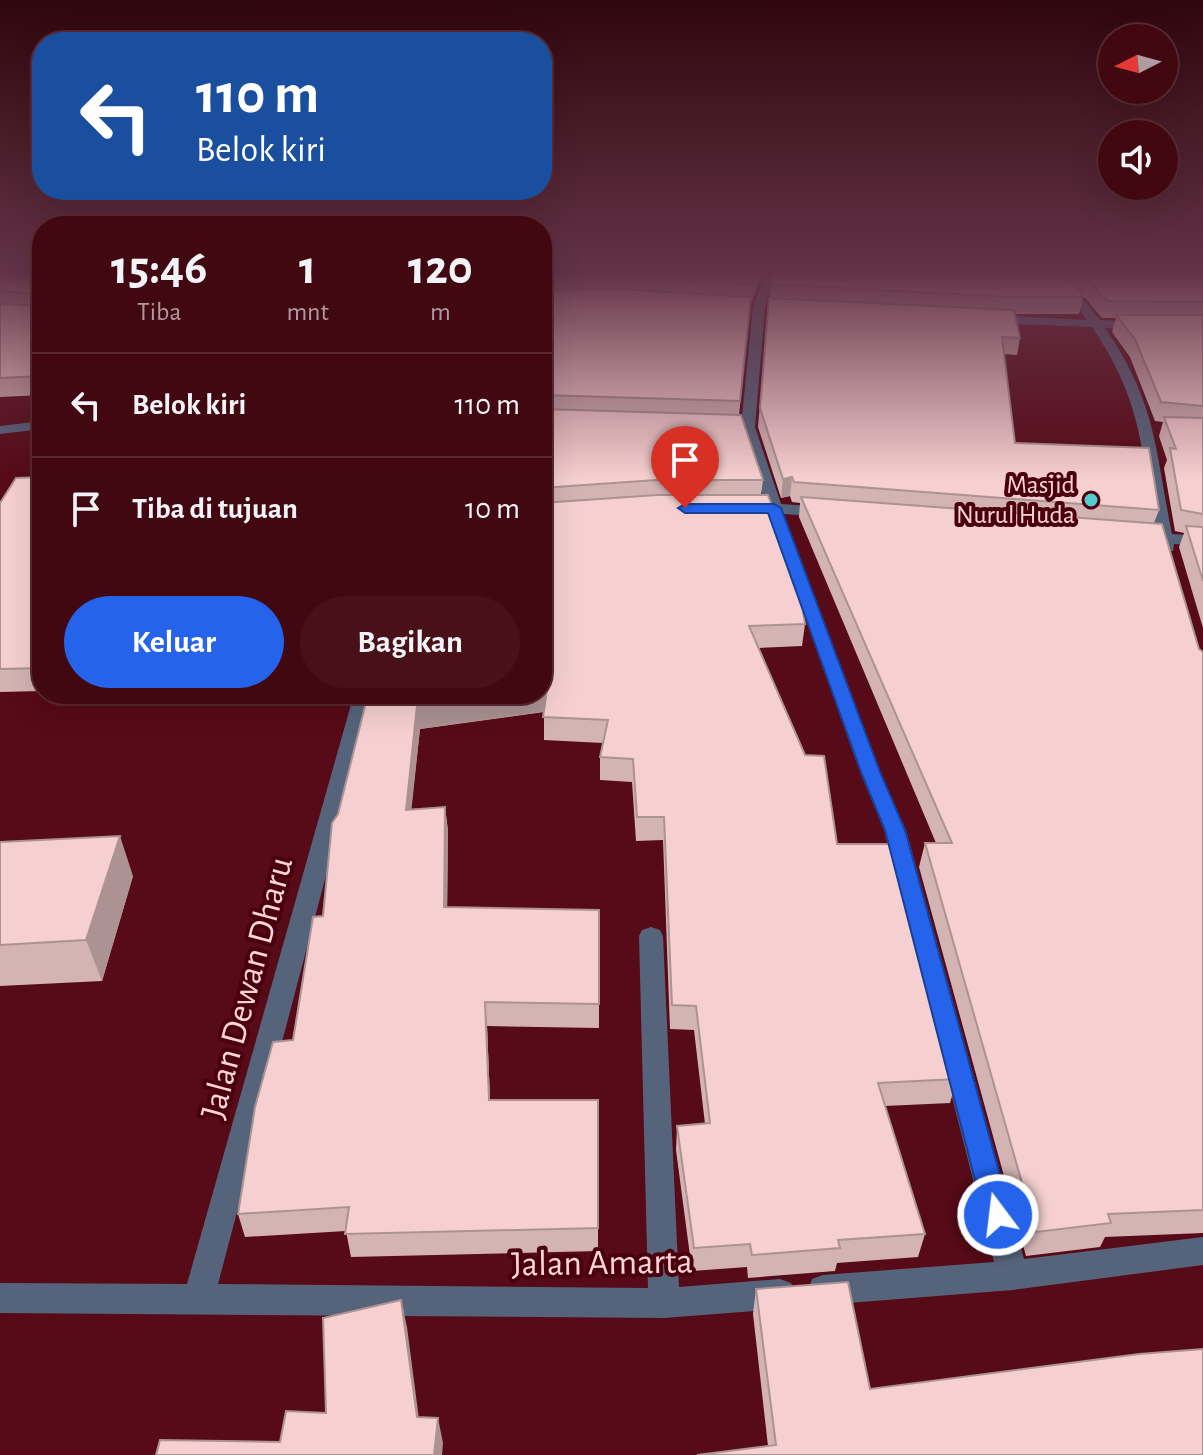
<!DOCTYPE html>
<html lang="id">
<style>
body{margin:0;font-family:"Alegreya Sans",sans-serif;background:#48111a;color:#f1f3f6;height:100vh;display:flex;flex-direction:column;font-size:30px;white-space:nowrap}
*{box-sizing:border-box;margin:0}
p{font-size:26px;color:#ae9a9f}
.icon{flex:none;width:44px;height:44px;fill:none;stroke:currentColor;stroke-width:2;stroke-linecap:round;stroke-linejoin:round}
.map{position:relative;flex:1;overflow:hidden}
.sheet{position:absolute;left:32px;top:216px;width:520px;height:488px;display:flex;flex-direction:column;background:#410811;border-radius:32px;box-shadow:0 8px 32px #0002,0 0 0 2px #5a2931}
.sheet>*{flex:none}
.banner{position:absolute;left:32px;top:32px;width:520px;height:168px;border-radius:32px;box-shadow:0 8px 32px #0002,0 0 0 2px #5a2931;background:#1a4fa0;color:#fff;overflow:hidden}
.needle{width:52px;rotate:264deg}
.controls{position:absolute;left:1098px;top:24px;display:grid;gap:16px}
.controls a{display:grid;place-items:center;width:80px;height:80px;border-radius:50%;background:#410811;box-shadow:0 8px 32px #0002,0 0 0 2px #5a2931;font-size:40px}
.pin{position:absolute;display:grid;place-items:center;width:68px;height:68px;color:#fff;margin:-82px -34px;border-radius:50% 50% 50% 0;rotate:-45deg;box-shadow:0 0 8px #0007}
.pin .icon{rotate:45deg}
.me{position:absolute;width:88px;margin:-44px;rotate:345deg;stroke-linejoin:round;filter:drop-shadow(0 0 6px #0008)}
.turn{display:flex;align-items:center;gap:28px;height:168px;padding:0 32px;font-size:36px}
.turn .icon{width:104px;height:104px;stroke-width:2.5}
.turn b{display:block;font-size:56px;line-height:68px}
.eta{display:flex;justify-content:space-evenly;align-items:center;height:136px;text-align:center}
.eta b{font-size:48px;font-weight:600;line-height:56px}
.action{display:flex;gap:16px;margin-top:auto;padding:16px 32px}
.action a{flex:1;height:92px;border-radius:48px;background:#2563eb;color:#fff;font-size:32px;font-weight:600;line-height:92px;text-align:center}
.action a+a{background:#48111a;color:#f1f3f6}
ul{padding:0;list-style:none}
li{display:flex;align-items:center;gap:24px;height:104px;padding:0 32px;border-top:2px solid #5a2931}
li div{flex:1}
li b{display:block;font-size:30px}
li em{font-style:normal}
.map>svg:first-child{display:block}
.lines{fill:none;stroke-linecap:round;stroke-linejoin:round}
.minor{fill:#56647b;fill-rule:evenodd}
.wall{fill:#d4b3b3}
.shaded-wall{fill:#ac9292}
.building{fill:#f6d0d0;stroke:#ac9292;stroke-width:2}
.route{fill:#2563eb;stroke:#184099;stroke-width:2}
.poi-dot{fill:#51ccd1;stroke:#4a000d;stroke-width:3}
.labels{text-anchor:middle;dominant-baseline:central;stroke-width:8;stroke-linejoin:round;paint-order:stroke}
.far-poi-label{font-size:26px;fill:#fcd5d5;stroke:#4a000d;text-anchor:end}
.near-street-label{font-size:36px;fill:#fcd5d5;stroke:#4a000d}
</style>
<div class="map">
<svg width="1203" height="1455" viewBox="0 0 1203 1455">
<rect width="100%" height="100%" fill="#570a17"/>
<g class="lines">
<g class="minor">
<polygon points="764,276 775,276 765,307 755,427 781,504 826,507 834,512 826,517 784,514 880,772 906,830 1024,1259 1203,1237 1203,1265 1013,1290 823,1305 812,1301 808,1290 812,1279 823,1275 994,1262 884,830 860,772 768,513 754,508 765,503 741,427 753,307"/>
<path d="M1067,281L1100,320L1141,322L1147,326L1141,330L1105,328C1157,403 1155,450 1172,534L1203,536V546L1174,544L1173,551H1161L1158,543L1141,542L1133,537L1141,532L1155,533C1141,449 1143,402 1092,327L990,323L984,319L990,315L1087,320L1061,284Z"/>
<polygon points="42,421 42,429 0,434 0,426"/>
<polygon points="354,694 374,694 218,1284 648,1288 639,936 642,930 651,927 660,930 663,936 679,1287 780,1279 791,1283 796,1294 791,1305 780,1309 664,1318 0,1313 0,1283 187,1284"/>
</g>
</g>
<g class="wall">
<polygon points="0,276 42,276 42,395 0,397"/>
<polygon points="542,276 761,276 752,301 751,301 739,415 763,480 761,495 805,624 802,646 759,648 837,844 957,1079 950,1103 885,1106 925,1234 918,1257 837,1263 835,1271 748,1278 747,1267 692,1271 676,1150 677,1126 705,1124 694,1030 670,1029 663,840 636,841 632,782 600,780 600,757 603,743 544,740 544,712 420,729 411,809 445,807 448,831 447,907 599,910 599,1028 487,1026 490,1100 598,1100 598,1251 351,1257 346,1231 245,1237 238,1214 293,1040 323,916 338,814 368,694 542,694"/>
<polygon points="774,276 1203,276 1203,628 1179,547 1184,533 1175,531 1164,468 1167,460 1159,436 1163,422 1155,421 1130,357 1112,332 1116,318 1102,318 1077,288 1083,297 1079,314 1015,314 1020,338 1017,355 1004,354 1015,443 1159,510 1154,523 1199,649 1203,652 1203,1233 1105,1237 1100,1247 1026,1256 919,867 925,843 936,843 799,517 800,503 792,502 790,496 781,498 758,427 769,298 770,298 771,284"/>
<polygon points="42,477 42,691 0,692 0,503"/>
<polygon points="0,842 133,876 102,981 0,986"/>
<polygon points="756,1289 870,1389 1203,1455 768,1446 753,1314"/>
</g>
<g class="shaded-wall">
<polygon points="756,276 761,276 752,301 753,284"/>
<polygon points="792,477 790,496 781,498 783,479"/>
<polygon points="542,689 547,689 548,711 420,729 409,833 406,810 417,706 507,694 542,694"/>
<polygon points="445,807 448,831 447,931 444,907"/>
<polygon points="120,836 133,876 102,981 86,940"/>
<polygon points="485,1002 487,1026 491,1124 489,1100"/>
<polygon points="401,1300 407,1327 422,1442 417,1417"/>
<polygon points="438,1418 443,1443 442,1455 434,1455"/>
</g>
<g class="building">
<polygon points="0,276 42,276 42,376 0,378 0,304 37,305 40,294 0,291"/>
<polygon points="542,276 756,276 753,284 618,277 542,278"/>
<polygon points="774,276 1068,276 1083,297 1011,297 771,284"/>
<polygon points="1085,276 1203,276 1203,302 1107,301"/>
<polygon points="618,289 751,297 740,401 542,395 542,290"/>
<polygon points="769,298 1014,310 1020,338 1002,337 1015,443 1149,448 1159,510 794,482 792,477 783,479 760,408"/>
<polygon points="1116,315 1203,315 1203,406 1161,402 1135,339"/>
<polygon points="542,409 741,415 763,480 656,480 542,488"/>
<polygon points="1164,417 1203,418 1203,514 1181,510 1170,448 1176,449"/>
<polygon points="42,477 42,668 0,669 0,503 16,478"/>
<polygon points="657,495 768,495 798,578 805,624 749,626 805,755 824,756 837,844 895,844 957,1079 878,1083 925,1234 838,1240 840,1248 752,1255 750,1244 694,1248 677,1126 710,1123 696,1006 672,1005 664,817 637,817 633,759 600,757 608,720 543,717 547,689 542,689 542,503"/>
<polygon points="801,497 1162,524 1199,649 1203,652 1203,1210 1108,1214 1111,1223 1036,1232 925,843 952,843"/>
<polygon points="1186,526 1203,527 1203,581"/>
<polygon points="368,694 507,694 417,706 406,810 445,807 444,907 599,910 599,1004 485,1002 489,1100 598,1100 598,1228 345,1234 349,1207 238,1214 255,1107 273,1042 293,1040 313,917 323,916 332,823 338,814"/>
<polygon points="120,836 86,940 0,945 0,842"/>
<polygon points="848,1282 870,1389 1139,1354 1203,1349 1203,1455 697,1455 776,1445 756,1289"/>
<polygon points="401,1300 417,1417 438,1418 434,1455 156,1455 160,1440 280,1442 286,1411 326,1413 323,1318"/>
</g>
<linearGradient id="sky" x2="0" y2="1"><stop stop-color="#30060d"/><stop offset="0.57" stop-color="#633347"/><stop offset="1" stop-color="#633347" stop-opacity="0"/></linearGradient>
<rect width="1203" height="480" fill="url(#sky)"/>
<polygon class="route" points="774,504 781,508 880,772 905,830 1011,1215 1007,1224 998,1228 988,1224 984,1215 885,830 861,772 768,513 685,513 678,508 685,504"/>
<circle class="poi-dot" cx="1091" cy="500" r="8"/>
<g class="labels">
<g class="far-poi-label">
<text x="1075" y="485">Masjid<tspan x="1075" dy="30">Nurul Huda</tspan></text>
</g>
<g class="near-street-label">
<text transform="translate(247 988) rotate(-75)">Jalan Dewan Dharu</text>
<text transform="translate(602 1263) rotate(-1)">Jalan Amarta</text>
</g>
</g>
</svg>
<div class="controls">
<a><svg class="needle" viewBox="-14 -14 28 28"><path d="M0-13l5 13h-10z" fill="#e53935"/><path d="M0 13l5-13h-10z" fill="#ae9a9f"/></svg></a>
<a><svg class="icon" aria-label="sound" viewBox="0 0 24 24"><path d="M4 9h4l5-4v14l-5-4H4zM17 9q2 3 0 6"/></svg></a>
</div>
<div class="pin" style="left:685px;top:508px;background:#d93025"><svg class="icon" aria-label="arrive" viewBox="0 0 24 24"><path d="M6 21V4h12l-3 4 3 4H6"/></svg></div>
<svg class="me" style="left:998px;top:1215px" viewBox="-20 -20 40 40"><circle r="17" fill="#2563eb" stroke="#fff" stroke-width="3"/><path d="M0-11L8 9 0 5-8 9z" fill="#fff"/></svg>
<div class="banner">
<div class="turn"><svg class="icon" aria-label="left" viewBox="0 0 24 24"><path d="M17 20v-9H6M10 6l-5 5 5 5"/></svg><div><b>110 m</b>Belok kiri</div></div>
</div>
<section class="sheet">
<div class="eta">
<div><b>15:46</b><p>Tiba</p></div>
<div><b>1</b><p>mnt</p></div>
<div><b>120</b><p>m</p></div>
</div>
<ul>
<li><svg class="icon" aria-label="left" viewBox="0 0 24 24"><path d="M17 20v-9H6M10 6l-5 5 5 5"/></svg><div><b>Belok kiri</b></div><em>110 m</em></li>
<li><svg class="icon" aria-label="arrive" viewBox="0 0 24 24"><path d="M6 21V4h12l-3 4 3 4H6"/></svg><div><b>Tiba di tujuan</b></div><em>10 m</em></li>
</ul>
<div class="action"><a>Keluar</a><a>Bagikan</a></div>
</section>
</div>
